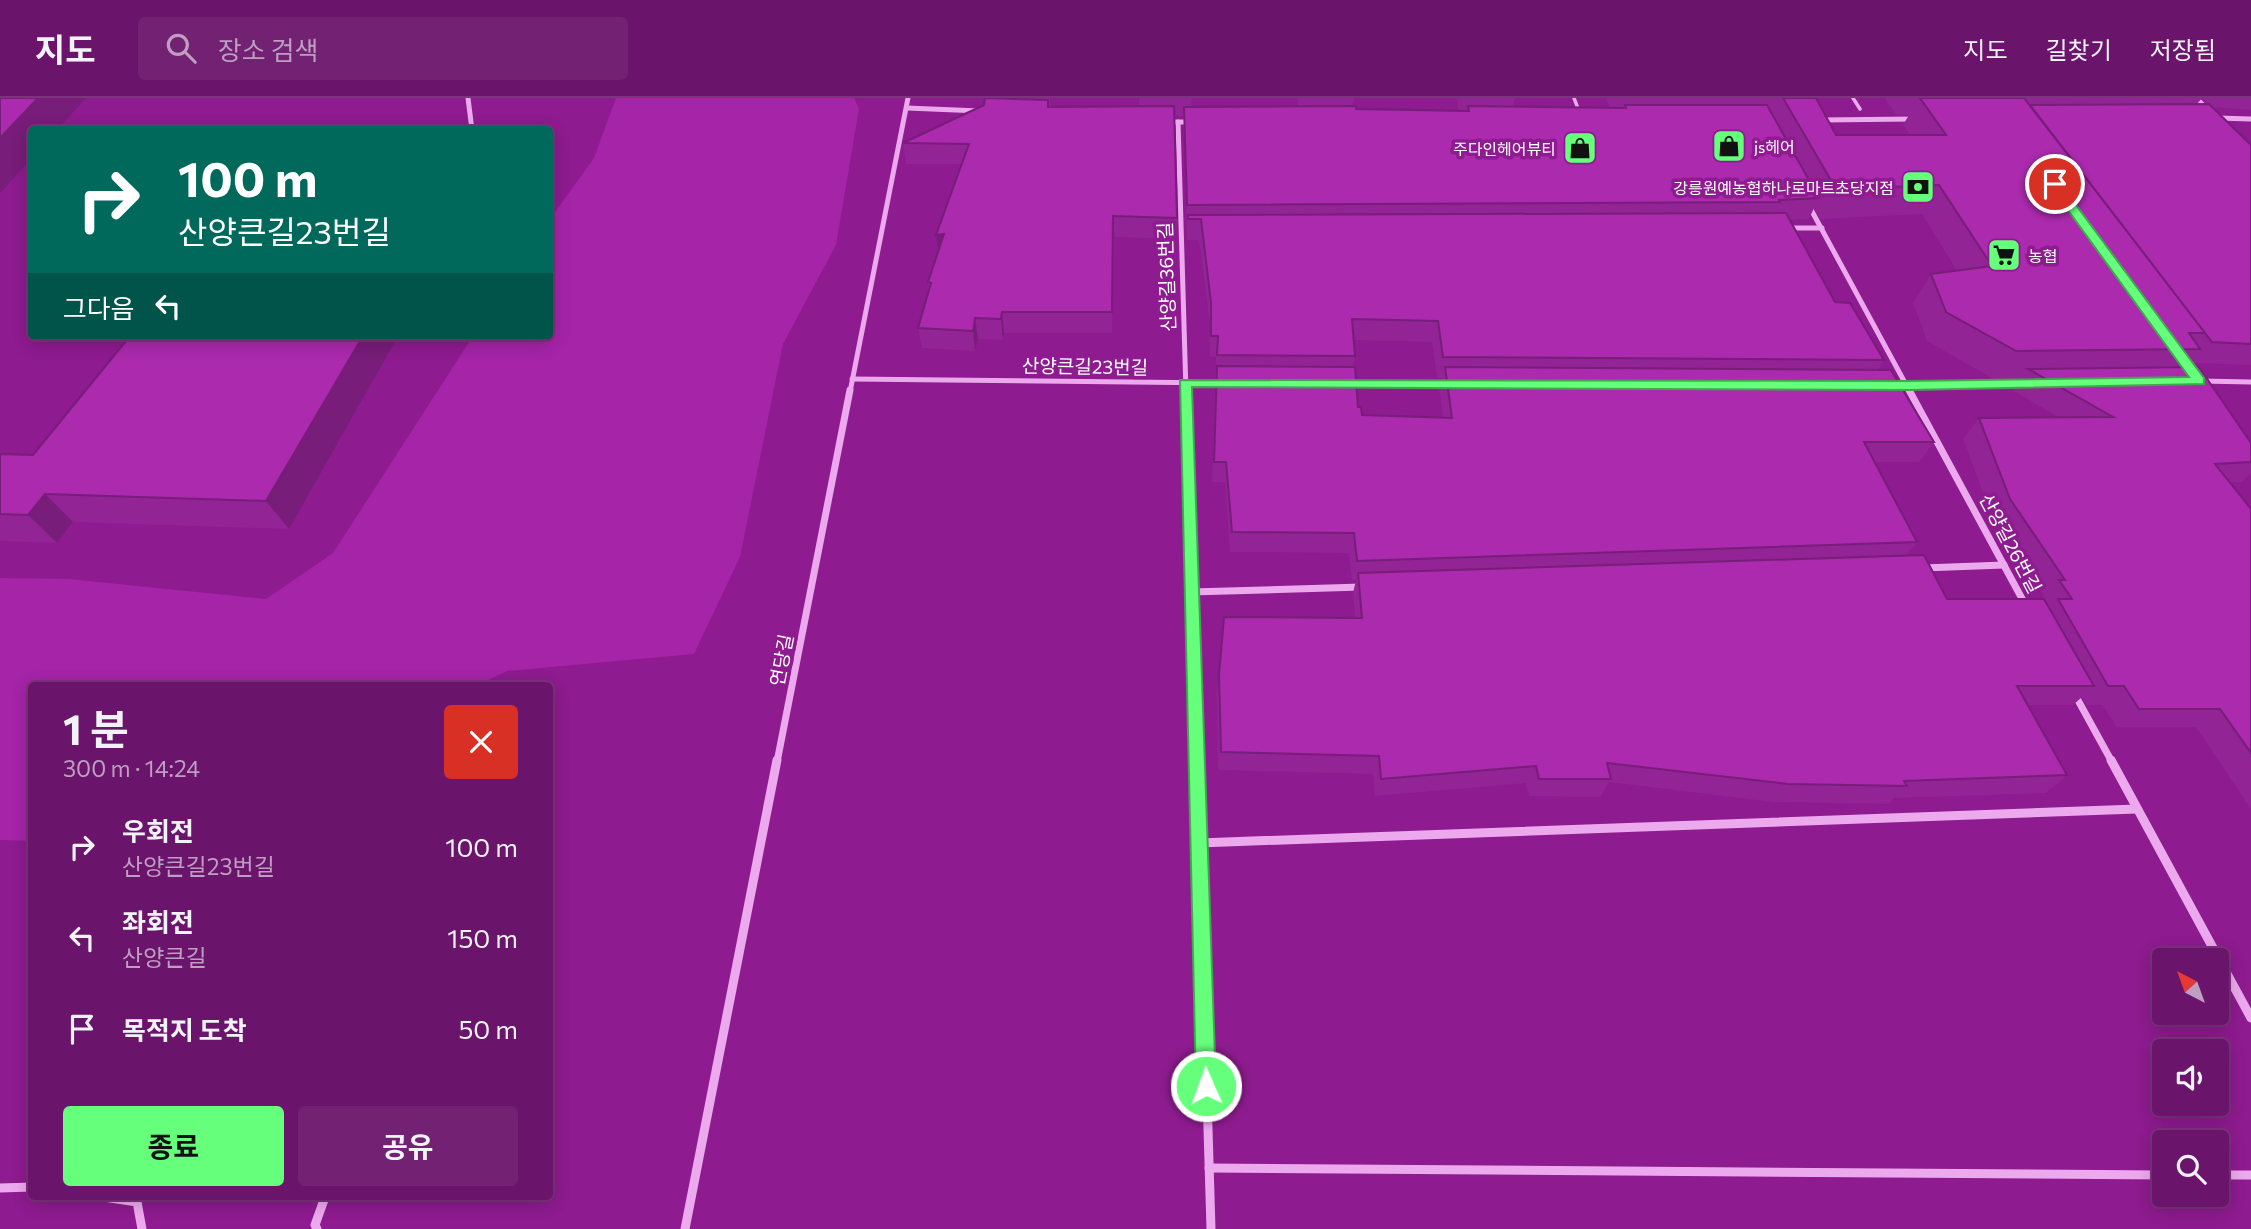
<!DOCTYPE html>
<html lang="ko">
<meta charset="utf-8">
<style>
body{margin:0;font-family:Commissioner,"Noto Sans KR",sans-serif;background:#722173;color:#f1f3f6;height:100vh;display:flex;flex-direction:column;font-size:26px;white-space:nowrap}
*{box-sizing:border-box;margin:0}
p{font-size:23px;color:#be9ec1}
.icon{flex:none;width:38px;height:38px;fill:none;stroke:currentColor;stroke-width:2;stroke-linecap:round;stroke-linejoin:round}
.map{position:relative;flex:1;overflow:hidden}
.sheet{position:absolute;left:28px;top:584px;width:525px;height:518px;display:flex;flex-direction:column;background:#6a146b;border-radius:7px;box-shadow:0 4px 18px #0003,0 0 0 2px #7d337e}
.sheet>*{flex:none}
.banner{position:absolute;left:28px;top:28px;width:525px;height:214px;border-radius:7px;box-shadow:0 4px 18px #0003,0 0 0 2px #7d337e;background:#00695c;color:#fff;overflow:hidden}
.needle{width:46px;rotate:319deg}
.buttons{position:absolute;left:2152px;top:850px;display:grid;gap:14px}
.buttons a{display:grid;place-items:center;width:77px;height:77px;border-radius:7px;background:#6a146b;box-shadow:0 4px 18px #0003,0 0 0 2px #7d337e;font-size:35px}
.pin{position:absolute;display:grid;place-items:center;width:60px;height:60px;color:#fff;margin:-30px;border:4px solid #fff;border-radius:50%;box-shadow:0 2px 7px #0007}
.me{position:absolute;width:77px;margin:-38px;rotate:358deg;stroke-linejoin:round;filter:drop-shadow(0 0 5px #0008)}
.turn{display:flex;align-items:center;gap:24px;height:147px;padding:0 35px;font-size:32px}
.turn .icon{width:91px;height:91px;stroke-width:2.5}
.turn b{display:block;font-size:49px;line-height:60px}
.then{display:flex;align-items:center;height:66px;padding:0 35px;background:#0003;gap:14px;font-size:26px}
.round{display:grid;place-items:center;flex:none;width:74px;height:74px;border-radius:7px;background:#722173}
.head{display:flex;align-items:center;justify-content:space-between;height:119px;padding:0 35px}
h1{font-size:42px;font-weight:700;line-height:52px}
.cta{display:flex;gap:14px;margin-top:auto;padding:14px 35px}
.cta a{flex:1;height:80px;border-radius:7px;background:#66ff7c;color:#111;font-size:28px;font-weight:700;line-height:80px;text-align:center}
.cta a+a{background:#722173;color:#f1f3f6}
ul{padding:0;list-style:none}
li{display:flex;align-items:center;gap:21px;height:91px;padding:0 35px}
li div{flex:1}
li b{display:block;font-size:26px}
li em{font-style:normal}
header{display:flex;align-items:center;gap:42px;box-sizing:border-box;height:98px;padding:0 35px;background:#6a146b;border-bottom:2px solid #7d337e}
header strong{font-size:33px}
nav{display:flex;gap:38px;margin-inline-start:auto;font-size:24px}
.search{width:490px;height:63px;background:#722173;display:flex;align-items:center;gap:18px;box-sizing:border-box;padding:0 24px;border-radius:7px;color:#be9ec1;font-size:26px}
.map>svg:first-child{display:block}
.green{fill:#a524a8}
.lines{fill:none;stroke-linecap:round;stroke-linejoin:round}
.lane{stroke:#eda9ee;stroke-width:3.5}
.street-far2{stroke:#eda9ee;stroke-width:5}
.street-far1{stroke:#eda9ee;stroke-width:7}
.street{stroke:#eda9ee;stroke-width:9}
.wall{fill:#932495;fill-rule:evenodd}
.shaded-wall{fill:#781d79}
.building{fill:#ab2aad;stroke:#781d79;stroke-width:2}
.route{fill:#66ff7c;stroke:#42a651;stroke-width:2}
.labels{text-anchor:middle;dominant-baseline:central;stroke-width:7;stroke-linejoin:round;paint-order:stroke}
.far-poi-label{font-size:16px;fill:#fff;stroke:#8e1b8f;text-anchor:start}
.street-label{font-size:19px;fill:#fff;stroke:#8e1b8f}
</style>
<header>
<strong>지도</strong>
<div class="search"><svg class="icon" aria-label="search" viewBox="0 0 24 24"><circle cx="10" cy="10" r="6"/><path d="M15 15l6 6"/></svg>장소 검색</div>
<nav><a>지도</a><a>길찾기</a><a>저장됨</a></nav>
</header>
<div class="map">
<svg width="2251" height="1131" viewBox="0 0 2251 1131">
<rect width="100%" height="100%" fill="#8e1b8f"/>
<polygon class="green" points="616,0 854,0 859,11 836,147 783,246 740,459 694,556 507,573 476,588 32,588 31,743 0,742 0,480 69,481 266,501 333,455 473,238 550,238 550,121 594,60"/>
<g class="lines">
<g class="lane">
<polyline points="1574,0 1579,13"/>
<polyline points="1853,0 1860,11"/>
</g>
<g class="street-far2">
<polyline points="468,0 472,32"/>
<polyline points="2196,0 2209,13"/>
<polyline points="907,10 980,13"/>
<polyline points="2217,20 2251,21"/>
<polyline points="1821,22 1914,21"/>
<polyline points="1167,24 1193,24"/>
<polyline points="1178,24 1186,294"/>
<polyline points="1808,106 1910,294"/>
<polyline points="1787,130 1822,130"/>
<polyline points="852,281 1222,285"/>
<polyline points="2200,283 2251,284"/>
<polyline points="1350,286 1450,286"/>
<polyline points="1892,288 2024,286"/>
<polyline points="850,294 908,0"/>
</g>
<g class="street-far1">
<polyline points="1186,292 1197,664"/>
<polyline points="1909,292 2026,508"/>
<polyline points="1923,470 2004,467"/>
<polyline points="1191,494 1362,489"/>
<polyline points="2074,595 2112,664"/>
<polyline points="777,664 850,292"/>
</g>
<g class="street">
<polyline points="1197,662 1211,1131"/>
<polyline points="2111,662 2251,920"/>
<polyline points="1199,745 2137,711"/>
<polyline points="1209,1070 2165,1077"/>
<polyline points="2217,1077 2251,1077"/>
<polyline points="0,1090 32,1089"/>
<polyline points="104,1099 137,1104 142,1131"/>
<polyline points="317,1131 315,1127 325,1099"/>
<polyline points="685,1131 777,662"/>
</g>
</g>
<g class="wall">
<path d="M985,0H1050V9H1139V0H1192L1191,9L1298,8L1297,0H1354L1352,8L1356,11L1459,13L1456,0H1515L1513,8L1610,10L1606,0H1816L1836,37H1910L1903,27L1909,17H1896L1885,0H2202L2197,6L2251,47V267L2194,265L2191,261L2183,270L2251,345V375L2242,384H2230L2251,411V711L2196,629H2117L2102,607H2087L2082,599L2073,607H2027L2067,677L2046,695L1894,700L1889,706L1773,704L1609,684L1600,699L1529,698L1526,685L1375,698L1373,676L1218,672L1217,596L1224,519L1355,520L1353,495L1356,482L1352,483L1349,455L1230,454L1225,384H1212L1216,259H1210V226L1199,142H1187L1184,18H1174L1177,120L1176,141L1114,139L1112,235H1004L1003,242L978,241L975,253L922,250L918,230L929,191L928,184L939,152L936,137L962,66H906L903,45L984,7ZM1814,110L1820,121L1922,116L1957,173L1931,176L1913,205L1927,243L1995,282L2021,281L2012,292L2060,320H1979L1963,341L1993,421L2044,498L2041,501H1947L1907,457L1917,444L1875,364H1919L1934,344L1878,272L1884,262L1835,204L1790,122L1809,121ZM1353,242L1432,244L1437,280H1442L1439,290L1443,319L1362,317L1358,309L1353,269L1355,258Z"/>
<polygon points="2202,0 2251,0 2251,12 2212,9"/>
<polygon points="130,238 393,238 396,242 289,431 73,424 57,445 0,443 0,356 33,357"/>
</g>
<g class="shaded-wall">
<polygon points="38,0 86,0 57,32 32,32 32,60 0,95 0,40"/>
<polygon points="944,136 939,158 936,137"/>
<polygon points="1002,214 1004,235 1003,242 1001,221"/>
<polygon points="975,220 978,241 975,253 973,233"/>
<polygon points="363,238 393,238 396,242 289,431 266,403"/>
<polygon points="45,396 73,424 57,445 28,417"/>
</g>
<g class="building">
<polygon points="0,0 38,0 0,40"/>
<polygon points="985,0 1048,2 1048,9 1174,8 1177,120 1113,118 1112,214 1002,214 1001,221 975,220 973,233 918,230 931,185 928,184 944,136 936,137 969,46 903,45 984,7"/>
<polygon points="1783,0 1816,0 1836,37 1946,37 1920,0 2024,0 2206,235 2189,235 2200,251 2016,253 1946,214 1931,176 1992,168 1939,87 1836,91"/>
<polygon points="2209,6 2251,47 2251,246 2212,244 2030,7"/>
<polygon points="1625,7 1767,7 1819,100 1779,102 1780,104 1187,107 1184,9 1356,8 1356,11 1469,13 1468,8 1626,10"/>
<polygon points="1786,115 1835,204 1850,205 1884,262 1443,259 1438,223 1352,221 1355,258 1217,257 1218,238 1211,238 1211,205 1201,121 1188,121 1188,117"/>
<polygon points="130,238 363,238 266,403 45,396 28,417 0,416 0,356 33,357"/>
<polygon points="1217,268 1355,269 1358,309 1361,309 1362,317 1452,320 1445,269 1891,272 1934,344 1864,344 1917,444 1357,463 1354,435 1232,434 1226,364 1214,364"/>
<polygon points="2199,269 2251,345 2251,364 2215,366 2251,411 2251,655 2220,611 2139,611 2124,588 2108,588 2058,501 2072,501 2059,482 2065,482 2010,401 1979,320 2113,319 2028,271"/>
<polygon points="1924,457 1947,501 2044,501 2094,588 2017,588 2067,677 1904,683 1907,688 1788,686 1607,665 1611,681 1539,681 1536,668 1381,681 1379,658 1221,654 1219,577 1224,519 1362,520 1358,475"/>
</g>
<polygon class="route" points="2055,83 2059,84 2204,280 2204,286 1907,292 1192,289 1216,988 1214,995 1206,998 1199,995 1196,988 1180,282 1907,283 2189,279 2049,86"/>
<defs>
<symbol id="shop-square" viewBox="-11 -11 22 22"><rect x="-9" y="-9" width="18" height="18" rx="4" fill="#66ff7c" stroke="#8e1b8f"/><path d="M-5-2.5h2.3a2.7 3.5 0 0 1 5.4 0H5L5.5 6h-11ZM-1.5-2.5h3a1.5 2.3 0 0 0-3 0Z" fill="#111"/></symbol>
<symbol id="bank-square" viewBox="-11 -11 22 22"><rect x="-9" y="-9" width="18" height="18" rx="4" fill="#66ff7c" stroke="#8e1b8f"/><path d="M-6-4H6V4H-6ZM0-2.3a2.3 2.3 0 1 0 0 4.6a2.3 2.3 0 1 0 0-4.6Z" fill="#111"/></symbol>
<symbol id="supermarket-square" viewBox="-11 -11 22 22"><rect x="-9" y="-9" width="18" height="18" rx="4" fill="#66ff7c" stroke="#8e1b8f"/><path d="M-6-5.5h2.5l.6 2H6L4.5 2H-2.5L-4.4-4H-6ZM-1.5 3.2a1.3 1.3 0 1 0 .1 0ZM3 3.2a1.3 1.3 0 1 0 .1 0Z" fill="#111"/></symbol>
</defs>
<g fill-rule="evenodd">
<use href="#shop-square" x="1710" y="29" width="38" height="38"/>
<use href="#shop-square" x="1561" y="31" width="38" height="38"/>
<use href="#bank-square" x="1899" y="70" width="38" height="38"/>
<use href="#supermarket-square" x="1985" y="138" width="38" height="38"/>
</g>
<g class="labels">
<g class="far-poi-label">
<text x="1754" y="48">js헤어</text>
<text x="1556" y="50" text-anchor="end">주다인헤어뷰티</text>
<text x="1894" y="89" text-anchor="end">강릉원예농협하나로마트초당지점</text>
<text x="2028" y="157">농협</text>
</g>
<g class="street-label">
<text transform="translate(1166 179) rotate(-92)">산양길36번길</text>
<text transform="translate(1085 268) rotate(1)">산양큰길23번길</text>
<text transform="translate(2011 445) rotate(62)">산양길26번길</text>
<text transform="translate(781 562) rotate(-79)">연당길</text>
</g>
</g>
</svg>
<div class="buttons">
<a><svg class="needle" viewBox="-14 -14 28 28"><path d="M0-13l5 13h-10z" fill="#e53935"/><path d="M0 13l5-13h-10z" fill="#be9ec1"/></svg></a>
<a><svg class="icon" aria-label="sound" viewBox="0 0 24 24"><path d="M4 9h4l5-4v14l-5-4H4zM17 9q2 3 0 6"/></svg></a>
<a><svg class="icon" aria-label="search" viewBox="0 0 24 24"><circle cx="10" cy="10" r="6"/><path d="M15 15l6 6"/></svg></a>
</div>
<div class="pin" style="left:2055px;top:86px;background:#d93025"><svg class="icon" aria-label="arrive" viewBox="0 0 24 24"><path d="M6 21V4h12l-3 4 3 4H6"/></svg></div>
<svg class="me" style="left:1206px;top:988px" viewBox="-20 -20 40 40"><circle r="17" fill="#66ff7c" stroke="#fff" stroke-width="3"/><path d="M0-11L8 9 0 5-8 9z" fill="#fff"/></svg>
<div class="banner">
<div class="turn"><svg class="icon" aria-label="right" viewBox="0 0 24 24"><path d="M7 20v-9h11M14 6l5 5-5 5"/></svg><div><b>100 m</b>산양큰길23번길</div></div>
<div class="then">그다음<svg class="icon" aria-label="left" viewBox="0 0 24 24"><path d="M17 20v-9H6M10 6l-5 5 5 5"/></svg></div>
</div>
<section class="sheet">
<div class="head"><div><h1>1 분</h1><p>300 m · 14:24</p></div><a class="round" style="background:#d93025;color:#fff"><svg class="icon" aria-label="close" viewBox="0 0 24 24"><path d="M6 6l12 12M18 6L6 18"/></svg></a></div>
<ul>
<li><svg class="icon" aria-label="right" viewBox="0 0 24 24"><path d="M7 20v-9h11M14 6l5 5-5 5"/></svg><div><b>우회전</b><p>산양큰길23번길</p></div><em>100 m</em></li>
<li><svg class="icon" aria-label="left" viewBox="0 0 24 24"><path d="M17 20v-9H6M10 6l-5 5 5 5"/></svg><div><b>좌회전</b><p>산양큰길</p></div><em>150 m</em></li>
<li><svg class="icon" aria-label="arrive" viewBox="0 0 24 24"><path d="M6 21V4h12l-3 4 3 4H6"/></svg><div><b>목적지 도착</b></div><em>50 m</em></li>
</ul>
<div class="cta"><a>종료</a><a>공유</a></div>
</section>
</div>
